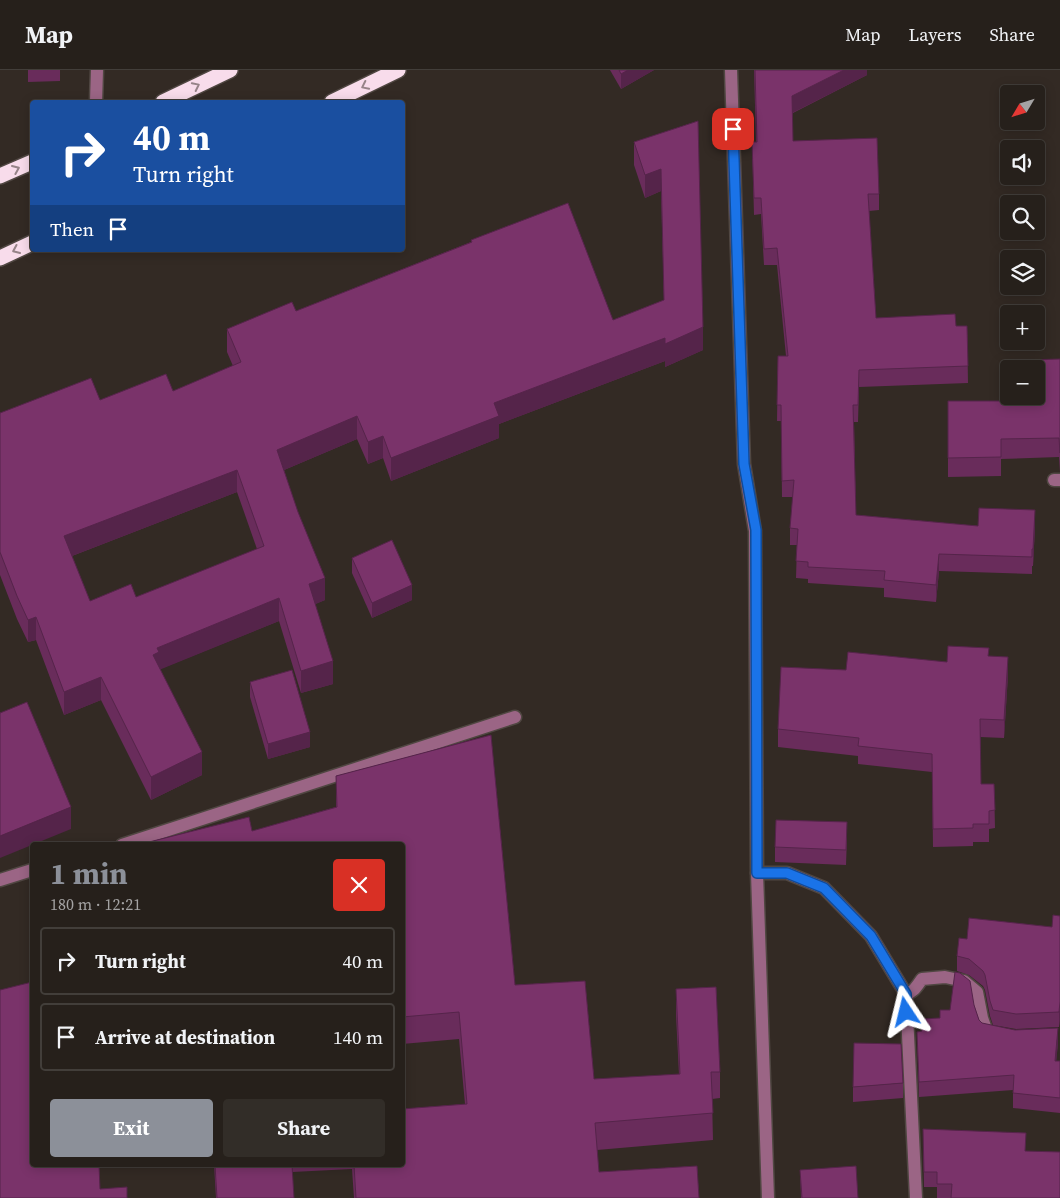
<!DOCTYPE html>
<meta charset="utf-8">
<style>
body{margin:0;font-family:"Source Serif 4",serif;background:#322d28;color:#f1f3f6;height:100vh;display:flex;flex-direction:column;font-size:19px;white-space:nowrap}
*{box-sizing:border-box;margin:0}
p{font-size:16px;color:#a4a3a3}
.icon{flex:none;width:28px;height:28px;fill:none;stroke:currentColor;stroke-width:2;stroke-linecap:round;stroke-linejoin:round}
.map{position:relative;flex:1;overflow:hidden}
.side{position:absolute;left:30px;top:772px;width:375px;height:325px;display:flex;flex-direction:column;background:#26201b;border-radius:5px;box-shadow:0 2px 12px #0003,0 0 0 1px #423e3a}
.side>*{flex:none}
.hud{position:absolute;left:30px;top:30px;width:375px;height:152px;border-radius:5px;box-shadow:0 2px 12px #0003,0 0 0 1px #423e3a;background:#1a4fa0;color:#fff;overflow:hidden}
.needle{width:32px;rotate:232deg}
.buttons{position:absolute;left:1000px;top:15px;display:grid;gap:10px}
.buttons a{display:grid;place-items:center;width:45px;height:45px;border-radius:5px;background:#26201b;box-shadow:0 2px 12px #0003,0 0 0 1px #423e3a;font-size:25px}
.pin{position:absolute;display:grid;place-items:center;width:42px;height:42px;color:#fff;margin:-21px;border-radius:10px;box-shadow:0 2px 8px #0006}
.me{position:absolute;width:55px;margin:-28px;rotate:350deg;stroke-linejoin:round;filter:drop-shadow(0 0 4px #0008)}
.turn{display:flex;align-items:center;gap:18px;height:105px;padding:0 20px;font-size:22px}
.turn .icon{width:65px;height:65px;stroke-width:2.5}
.turn b{display:block;font-size:35px;line-height:42px}
.then{display:flex;align-items:center;height:48px;padding:0 20px;background:#0003;gap:10px;font-size:19px}
.round{display:grid;place-items:center;flex:none;width:52px;height:52px;border-radius:5px;background:#322d28}
.headline{display:flex;align-items:center;justify-content:space-between;height:85px;padding:0 20px}
h1{font-size:30px;font-weight:700;line-height:38px;color:#8c9099}
.action{display:flex;gap:10px;margin-top:auto;padding:10px 20px}
.action a{flex:1;height:58px;border-radius:5px;background:#8c9099;color:#fff;font-size:20px;font-weight:700;line-height:58px;text-align:center}
.action a+a{background:#322d28;color:#f1f3f6}
ul{padding:0;list-style:none}
li{display:flex;align-items:center;gap:15px;height:68px;margin:0 10px 8px;padding:0 10px;border:2px solid #423e3a;border-radius:5px}
li div{flex:1}
li b{display:block;font-size:19px}
li em{font-style:normal}
header{display:flex;align-items:center;gap:30px;box-sizing:border-box;height:70px;padding:0 25px;background:#26201b;border-bottom:1px solid #423e3a}
header strong{font-size:24px}
nav{display:flex;gap:28px;margin-inline-start:auto;font-size:18px}
.map>svg:first-child{display:block}
.lines{fill:none;stroke-linecap:round;stroke-linejoin:round}
.minor-casing{stroke:#504742;stroke-width:15}
.highway-casing{stroke:#504742;stroke-width:18}
.minor{stroke:#9b6585;stroke-width:12}
.highway{stroke:#f8dceb;stroke-width:15}
.wall{fill:#692c5b;fill-rule:evenodd}
.shaded-wall{fill:#55244a}
.building{fill:#7a336a;stroke:#55244a;fill-rule:evenodd}
.oneway{stroke:#968388}
.route-casing{stroke:#114b97;stroke-width:12}
.route{stroke:#1a73e8;stroke-width:9}
</style>
<header>
<strong>Map</strong>
<nav><a>Map</a><a>Layers</a><a>Share</a></nav>
</header>
<div class="map">
<svg width="1060" height="1128" viewBox="0 0 1060 1128">
<rect width="100%" height="100%" fill="#332a24"/>
<g class="lines">
<defs>
<g id="minor">
<polyline points="731,0 744,394 755,461 757,803 768,1128"/>
<polyline points="96,32 97,0"/>
<polyline points="1054,410 1060,410"/>
<polyline points="122,775 515,647"/>
<polyline points="757,803 787,803 824,818 871,866 906,924 916,1128"/>
<polyline points="0,810 32,800"/>
<path d="M906,924C914,922 917,916 922,909L945,907L964,911L977,922L982,948L987,962L995,963"/>
</g>
<g id="highway">
<polyline points="163,32 230,0"/>
<polyline points="332,32 398,0"/>
<polyline points="0,106 32,92"/>
<polyline points="0,188 32,173"/>
</g>
</defs>
<use href="#minor" class="minor-casing"/>
<use href="#highway" class="highway-casing"/>
<use href="#minor" class="minor"/>
<use href="#highway" class="highway"/>
</g>
<g class="wall">
<polygon points="28,0 60,0 60,11 28,12"/>
<polygon points="610,0 654,0 621,19"/>
<polygon points="754,0 867,0 867,5 793,43 793,71 879,124 879,140 869,141 876,248 956,256 967,256 968,313 859,317 858,352 854,352 856,445 978,456 1035,457 1033,496 1032,496 1032,504 939,501 936,532 884,527 884,518 808,513 808,509 796,508 797,475 790,475 790,458 793,427 782,427 781,351 777,351 778,286 786,286 777,195 764,195 761,144 754,145 752,72 756,72"/>
<path d="M698,51L703,280L665,297V291L499,354V368L391,411L383,388L368,394L357,369L284,400L325,530L315,534L333,614L301,623L279,551L160,599L202,705L151,730L101,630L64,645L36,570L28,572L17,549L0,505V343L100,330L173,321L233,296L227,282V259L296,241L471,172V170L613,250L664,230L661,121L645,128L634,95V72ZM237,422L257,479L136,527L90,531L72,486Z"/>
<polygon points="1060,289 1060,402 1059,387 1001,389 1001,406 948,407 948,331 1025,331 1025,326 1036,326"/>
<polygon points="352,488 412,530 372,548 352,503"/>
<polygon points="989,586 1008,605 1004,668 980,667 981,714 994,714 995,758 989,759 989,772 973,772 973,776 933,777 932,702 858,694 858,686 778,677 778,659 846,600 947,592"/>
<polygon points="250,612 310,677 268,689 250,627"/>
<polygon points="491,665 515,915 585,911 594,1009 679,1005 676,945 676,919 716,917 720,1002 720,1028 712,1029 713,1070 597,1080 599,1102 697,1096 699,1128 354,1128 352,1099 292,1102 294,1128 216,1128 214,1095 402,1095 402,1039 465,1034 459,969 402,974 402,775 137,775 249,747 252,761 336,737 336,706"/>
<polygon points="847,767 846,795 775,792 775,777"/>
<polygon points="1060,846 1060,947 1059,957 1016,959 993,955 990,946 985,920 983,916 969,905 957,901 957,886 967,869 1052,857"/>
<polygon points="974,935 979,950 982,953 1058,973 1056,991 1060,991 1060,1043 1013,1038 1013,1020 919,1027 917,962 922,961 922,949 940,948 940,940 950,940"/>
<polygon points="903,1013 903,1028 853,1032 853,1017"/>
<polygon points="923,1059 1026,1081 1060,1128 937,1128 937,1117 924,1117"/>
<polygon points="800,1100 858,1128 801,1128"/>
</g>
<g class="shaded-wall">
<polygon points="628,0 654,0 621,19 621,4"/>
<polygon points="844,0 867,0 867,5 792,43 792,26"/>
<polygon points="661,99 661,121 645,128 645,105"/>
<polygon points="703,257 703,280 665,297 665,274"/>
<polygon points="665,268 665,291 499,354 499,368 391,411 391,388 494,333"/>
<polygon points="357,346 357,369 277,403 277,380"/>
<polygon points="383,366 383,388 368,394 368,372"/>
<polygon points="237,400 237,422 64,489 64,466"/>
<polygon points="1035,440 1035,457 1033,496 1033,479"/>
<polygon points="939,484 939,501 936,532 936,515"/>
<polygon points="325,508 325,530 309,537 309,514"/>
<polygon points="412,515 412,530 372,548 372,533"/>
<polygon points="279,528 279,551 159,600 153,585 157,578"/>
<polygon points="36,547 36,570 28,572 28,550"/>
<polygon points="1008,587 1008,605 1004,668 1004,650"/>
<polygon points="333,591 333,614 301,623 301,601"/>
<polygon points="101,607 101,630 64,645 64,622"/>
<polygon points="310,662 310,677 268,689 268,674"/>
<polygon points="202,682 202,705 151,730 151,707"/>
<polygon points="71,737 71,759 0,788 0,766"/>
<polygon points="1060,932 1060,947 1059,957 1059,942"/>
<polygon points="1058,958 1058,973 1055,1006 1055,991"/>
</g>
<g class="building">
<polygon points="619,0 628,0 621,4"/>
<polygon points="755,0 844,0 792,26 793,71 877,68 879,124 868,124 876,248 955,244 956,256 967,256 968,296 859,300 858,335 853,335 856,445 978,456 979,438 1035,440 1033,479 1032,479 1032,487 939,484 936,515 884,510 885,501 808,497 808,492 796,491 798,459 790,458 794,410 782,411 781,335 777,335 778,286 788,286 777,178 764,179 761,128 754,128 752,72 757,72"/>
<path d="M698,51L703,257L665,274V268L494,333L499,346L391,388L383,366L368,372L357,346L277,380L298,442L325,508L309,514L333,591L301,601L279,528L157,578L159,582L153,585L202,682L151,707L101,607L64,622L36,547L28,550L17,526L0,482V343L91,308L100,330L166,304L173,321L241,292L227,259L292,232L296,241L472,172L471,170L568,133L613,250L664,230L661,99L645,105L634,72ZM237,400L264,476L136,527L131,514L90,531L64,466Z"/>
<polygon points="1060,289 1060,383 1059,368 1001,369 1001,387 948,388 948,331 1025,331 1025,326 1036,326 1036,299 1024,299 1024,290"/>
<polygon points="392,470 412,515 372,533 352,488"/>
<polygon points="948,576 989,578 988,586 1008,587 1004,650 980,649 981,714 994,714 995,740 989,741 989,754 973,754 973,758 933,759 932,684 858,676 859,668 778,659 781,597 846,600 848,582 947,592"/>
<polygon points="292,600 310,662 268,674 250,612"/>
<polygon points="27,632 71,737 0,766 0,642 0,643"/>
<polygon points="491,665 515,915 585,911 594,1009 680,1004 676,919 716,917 720,1002 711,1002 713,1043 595,1053 599,1102 697,1096 699,1128 356,1128 354,1095 402,1095 402,1039 467,1034 459,942 402,947 402,775 137,775 249,747 252,761 337,737 336,706"/>
<polygon points="776,750 847,752 846,780 775,777"/>
<polygon points="1053,845 1060,846 1060,932 1059,942 1016,944 993,940 990,931 985,905 983,901 969,889 957,886 959,868 967,869 969,848 1052,857"/>
<polygon points="955,902 960,903 970,911 974,935 979,950 982,953 1015,960 1058,958 1055,991 1060,991 1060,1028 1013,1023 1014,1005 919,1012 917,962 922,961 922,949 940,948 940,940 950,940"/>
<polygon points="32,912 32,1095 99,1095 100,1119 127,1117 127,1128 0,1128 0,920"/>
<polygon points="854,973 901,974 903,1013 853,1017"/>
<polygon points="923,1059 1026,1063 1025,1081 1060,1082 1060,1128 951,1128 952,1114 937,1114 937,1102 924,1102"/>
<polygon points="215,1095 292,1095 294,1128 217,1128"/>
<polygon points="856,1096 858,1128 802,1128 800,1100"/>
</g>
<defs><path id="oneway-chevron" d="M-2-3.5L2.5 0L-2 3.5" fill="none" stroke-width="1.6" stroke-linecap="round" stroke-linejoin="round" transform="scale(1.25)"/></defs>
<g class="oneway">
<use href="#oneway-chevron" transform="translate(196 16) rotate(-26)"/>
<use href="#oneway-chevron" transform="translate(365 16) rotate(154)"/>
<use href="#oneway-chevron" transform="translate(16 99) rotate(-23)"/>
<use href="#oneway-chevron" transform="translate(16 180) rotate(156)"/>
</g>
<g class="lines">
<defs>
<polyline id="route" points="733,59 744,394 756,460 757,803 787,803 824,818 871,866 906,924 906,942"/>
</defs>
<use href="#route" class="route-casing"/>
<use href="#route" class="route"/>
</g>
</svg>
<div class="buttons">
<a><svg class="needle" viewBox="-14 -14 28 28"><path d="M0-13l5 13h-10z" fill="#e53935"/><path d="M0 13l5-13h-10z" fill="#a4a3a3"/></svg></a>
<a><svg class="icon" aria-label="sound" viewBox="0 0 24 24"><path d="M4 9h4l5-4v14l-5-4H4zM17 9q2 3 0 6"/></svg></a>
<a><svg class="icon" aria-label="search" viewBox="0 0 24 24"><circle cx="10" cy="10" r="6"/><path d="M15 15l6 6"/></svg></a>
<a><svg class="icon" aria-label="layers" viewBox="0 0 24 24"><path d="M12 4l9 5-9 5-9-5zM3 14l9 5 9-5"/></svg></a>
<a>+</a>
<a>−</a>
</div>
<div class="pin" style="left:733px;top:59px;background:#d93025"><svg class="icon" aria-label="arrive" viewBox="0 0 24 24"><path d="M6 21V4h12l-3 4 3 4H6"/></svg></div>
<svg class="me" style="left:906px;top:942px" viewBox="-20 -20 40 40"><path d="M0-17L14 15 0 8-14 15z" fill="#1a73e8" stroke="#fff" stroke-width="4"/></svg>
<div class="hud">
<div class="turn"><svg class="icon" aria-label="right" viewBox="0 0 24 24"><path d="M7 20v-9h11M14 6l5 5-5 5"/></svg><div><b>40 m</b>Turn right</div></div>
<div class="then">Then<svg class="icon" aria-label="arrive" viewBox="0 0 24 24"><path d="M6 21V4h12l-3 4 3 4H6"/></svg></div>
</div>
<section class="side">
<div class="headline"><div><h1>1 min</h1><p>180 m · 12:21</p></div><a class="round" style="background:#d93025;color:#fff"><svg class="icon" aria-label="close" viewBox="0 0 24 24"><path d="M6 6l12 12M18 6L6 18"/></svg></a></div>
<ul>
<li><svg class="icon" aria-label="right" viewBox="0 0 24 24"><path d="M7 20v-9h11M14 6l5 5-5 5"/></svg><div><b>Turn right</b></div><em>40 m</em></li>
<li><svg class="icon" aria-label="arrive" viewBox="0 0 24 24"><path d="M6 21V4h12l-3 4 3 4H6"/></svg><div><b>Arrive at destination</b></div><em>140 m</em></li>
</ul>
<div class="action"><a>Exit</a><a>Share</a></div>
</section>
</div>
